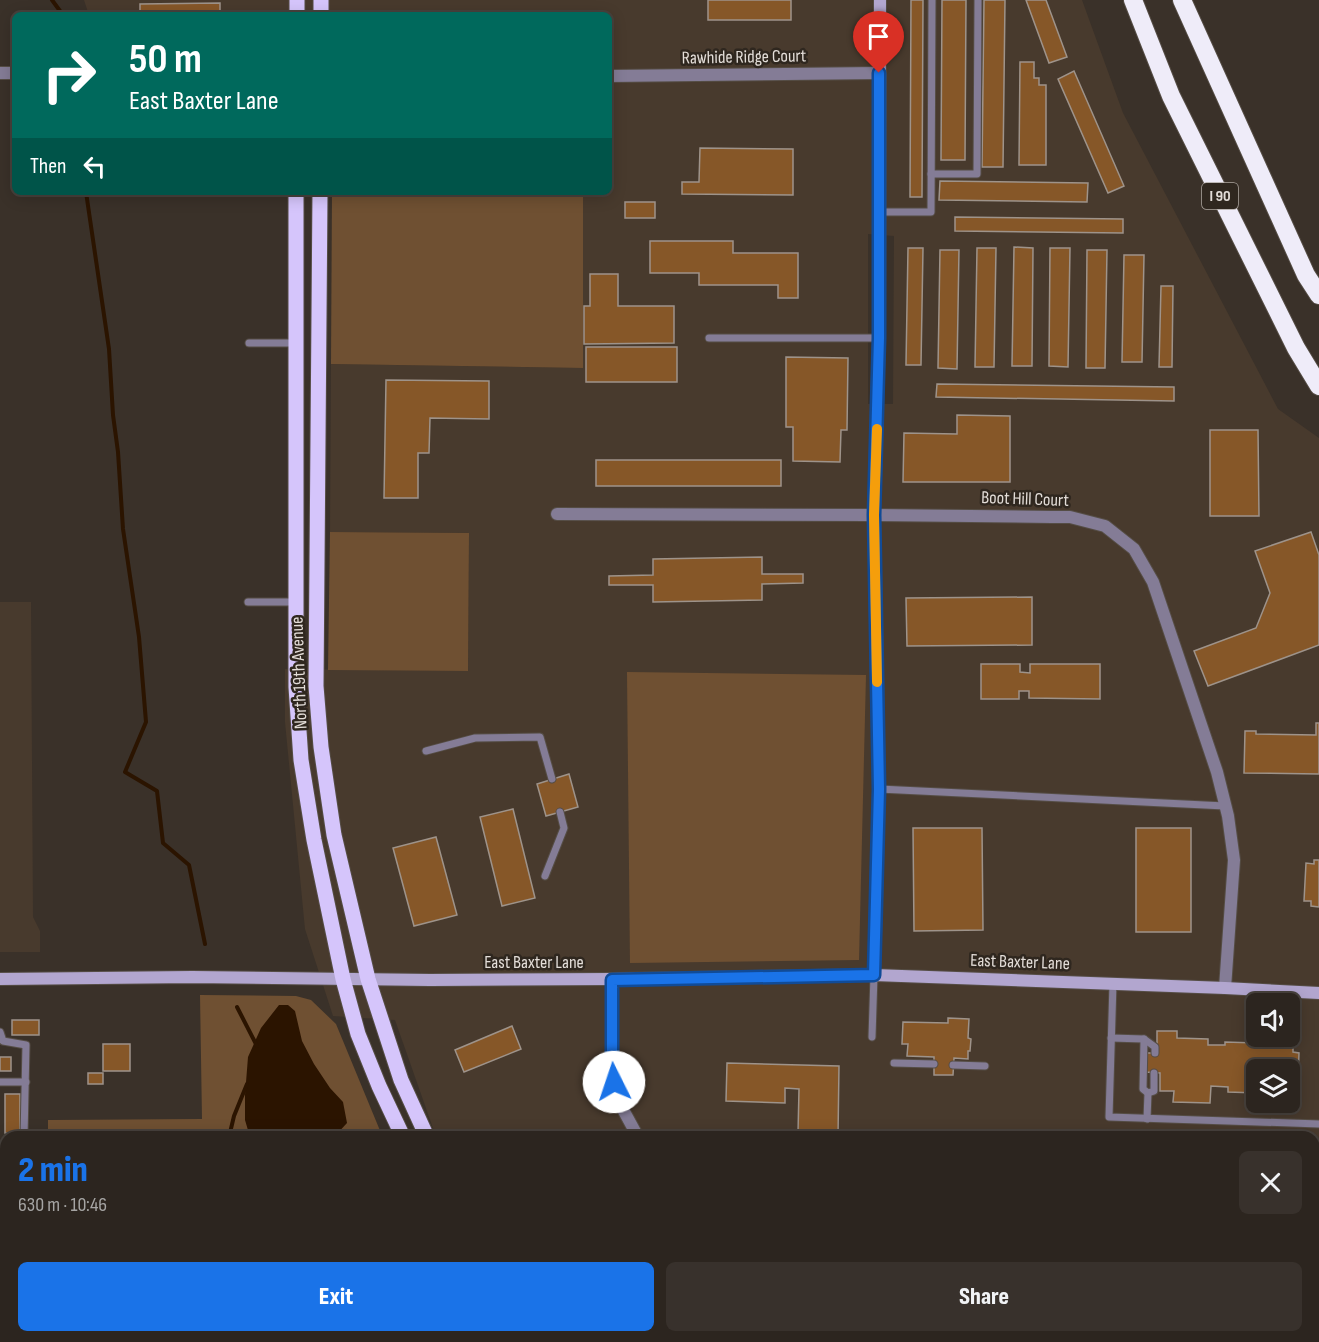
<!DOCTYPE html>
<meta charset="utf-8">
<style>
body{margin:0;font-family:"Sofia Sans Condensed",sans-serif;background:#38312c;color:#f1f3f6;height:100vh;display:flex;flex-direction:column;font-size:22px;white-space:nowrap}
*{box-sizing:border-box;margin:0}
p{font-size:20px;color:#a6a5a4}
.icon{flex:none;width:33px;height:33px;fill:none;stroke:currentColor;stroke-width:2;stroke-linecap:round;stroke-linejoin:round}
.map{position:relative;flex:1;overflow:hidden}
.details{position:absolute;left:0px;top:1131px;width:1320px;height:212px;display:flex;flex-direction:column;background:#2c251f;border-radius:18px 18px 0 0;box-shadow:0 3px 15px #0003,0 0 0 2px #48423d}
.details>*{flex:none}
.guide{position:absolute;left:12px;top:12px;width:600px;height:183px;border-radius:9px;box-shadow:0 3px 15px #0003,0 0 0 2px #48423d;background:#00695c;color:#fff;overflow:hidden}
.fabs{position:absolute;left:1246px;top:993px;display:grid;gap:12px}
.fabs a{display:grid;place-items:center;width:54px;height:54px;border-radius:9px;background:#2c251f;box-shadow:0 3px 15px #0003,0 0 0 2px #48423d;font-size:30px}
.pin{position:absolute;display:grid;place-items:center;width:51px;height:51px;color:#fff;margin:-62px -26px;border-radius:50% 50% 50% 0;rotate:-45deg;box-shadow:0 0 6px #0007}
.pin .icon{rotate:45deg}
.me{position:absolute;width:66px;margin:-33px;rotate:356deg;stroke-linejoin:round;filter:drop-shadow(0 0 4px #0008)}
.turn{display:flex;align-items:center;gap:21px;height:126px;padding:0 18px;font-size:27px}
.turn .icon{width:78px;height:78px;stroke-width:2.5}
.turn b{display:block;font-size:42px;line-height:51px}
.then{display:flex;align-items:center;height:57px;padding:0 18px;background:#0003;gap:12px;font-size:22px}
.round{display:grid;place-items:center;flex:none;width:63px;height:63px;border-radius:9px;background:#38312c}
.head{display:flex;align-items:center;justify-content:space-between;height:102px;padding:0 18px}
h1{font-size:36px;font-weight:800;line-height:45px;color:#1a73e8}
.button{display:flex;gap:12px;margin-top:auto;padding:12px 18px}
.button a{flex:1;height:69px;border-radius:9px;background:#1a73e8;color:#fff;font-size:24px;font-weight:800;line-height:69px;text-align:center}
.button a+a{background:#38312c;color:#f1f3f6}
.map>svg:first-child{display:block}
.built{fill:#483a2d;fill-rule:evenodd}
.green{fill:#6f5032}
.water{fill:#2b1400}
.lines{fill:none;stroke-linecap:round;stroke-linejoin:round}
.stream{stroke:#2b1400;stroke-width:4}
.building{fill:#865728;stroke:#9e938a;stroke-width:1.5}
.lane-casing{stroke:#554d45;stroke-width:9}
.street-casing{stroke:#554d45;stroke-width:14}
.secondary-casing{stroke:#554d45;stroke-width:14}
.primary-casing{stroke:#554d45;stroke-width:17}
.highway-casing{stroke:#554d45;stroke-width:20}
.lane{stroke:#847c96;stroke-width:7}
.street{stroke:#847c96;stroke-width:12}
.secondary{stroke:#b2a6cf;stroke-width:12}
.primary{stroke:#d5c5fb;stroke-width:15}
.highway{stroke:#efecf9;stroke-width:18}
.route-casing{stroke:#114b97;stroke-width:15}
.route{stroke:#1a73e8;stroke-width:10}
.slow{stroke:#f59e0b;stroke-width:10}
.labels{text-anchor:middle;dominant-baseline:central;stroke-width:5;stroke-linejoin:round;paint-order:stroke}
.shield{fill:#2f271f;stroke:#ada6a0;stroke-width:1.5}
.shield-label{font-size:16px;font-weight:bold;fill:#e3ddd8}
.street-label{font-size:18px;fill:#e3ddd8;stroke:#2f271f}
</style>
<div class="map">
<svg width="1319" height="1342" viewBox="0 0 1319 1342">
<rect width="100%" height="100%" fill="#3a3129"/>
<g class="built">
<path d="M84,0H1082L1123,113L1278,409L1319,438V1342H567L563,1337L1314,1336V1137H437L434,1131L395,1020L333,1016L305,929L285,722V669L468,671L469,533L330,532L331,364L583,368V192H609V15H89ZM868,234L894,236L893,404H868ZM1257,1004H1290V1036H1257ZM1257,1070H1290V1102H1257Z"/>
<polygon points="0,602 31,602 33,917 40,931 40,952 0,952"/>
<polygon points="260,1336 502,1336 505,1342 258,1342"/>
</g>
<g class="green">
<polygon points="332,192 583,192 583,368 331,364"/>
<polygon points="330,532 469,533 468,671 328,670"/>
<polygon points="627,672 866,675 859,960 630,963"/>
<polygon points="200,995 296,996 311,1000 336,1024 381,1133 366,1137 48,1137 48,1120 202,1119"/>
<polygon points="46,1337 46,1336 260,1337 258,1342 46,1342"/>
</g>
<polygon class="water" points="279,1005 288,1005 295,1011 302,1041 314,1064 330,1088 343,1102 347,1123 334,1137 250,1137 245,1120 245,1095 248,1057 261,1028"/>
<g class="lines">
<g class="stream">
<polyline points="52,0 63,15"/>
<polyline points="86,192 109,349 113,415 118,452 123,529 139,637 146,722 125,772 157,791 163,843 189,865 205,944"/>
<polyline points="237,1007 257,1046"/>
<polyline points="229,1137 234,1116 247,1084"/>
<polyline points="209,1342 219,1336"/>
</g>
</g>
<g class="building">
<rect x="708" y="0" width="83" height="20"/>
<polygon points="911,0 923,0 922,197 910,197"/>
<polygon points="942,0 966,0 965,160 941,160"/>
<polygon points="984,0 1005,0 1003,167 982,167"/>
<polygon points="1026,0 1046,0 1067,57 1049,63"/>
<polygon points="220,3 220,15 140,15 140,4"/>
<polygon points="1020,62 1034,62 1034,78 1039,78 1039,85 1046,85 1046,165 1019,165"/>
<polygon points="1074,71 1124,186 1108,193 1058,79"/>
<polygon points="700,148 793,149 793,195 682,194 682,182 699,182"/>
<polygon points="940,181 1088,183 1087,202 939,200"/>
<rect x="625" y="202" width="30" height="16"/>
<polygon points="955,217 1123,219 1123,233 955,231"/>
<polygon points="650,241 733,241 733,253 798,253 798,298 778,298 778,285 699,285 699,273 650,273"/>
<polygon points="1014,247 1033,248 1032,366 1012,366"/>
<polygon points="908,248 923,248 921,365 906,365"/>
<polygon points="977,248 996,248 994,367 975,367"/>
<polygon points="1050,248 1070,248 1068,367 1049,366"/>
<polygon points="940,250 959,250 957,369 938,368"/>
<polygon points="1087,250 1107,250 1105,368 1086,368"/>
<polygon points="1124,255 1144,255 1142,362 1122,362"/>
<polygon points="590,274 618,274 618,306 674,306 674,343 584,344 584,306 590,306"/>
<polygon points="1161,286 1173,286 1172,367 1159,367"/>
<rect x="586" y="347" width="91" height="35"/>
<polygon points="786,357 848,358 847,430 841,430 840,462 793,461 793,427 786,427"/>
<polygon points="386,380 489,381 489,419 430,418 429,453 418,453 418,498 384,498"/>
<polygon points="937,384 1174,387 1174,401 936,397"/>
<polygon points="957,415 1010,416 1010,482 903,482 904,433 957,434"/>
<polygon points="1210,430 1258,430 1259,516 1210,516"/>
<rect x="596" y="460" width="185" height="26"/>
<polygon points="1311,532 1319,555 1319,645 1208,686 1194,651 1256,628 1270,593 1255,551"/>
<polygon points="762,557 762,574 803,574 803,583 762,584 762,600 653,602 653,585 609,585 609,576 653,575 653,559"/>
<polygon points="1032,597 1032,645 907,646 906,598"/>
<polygon points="981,664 1020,664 1020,672 1030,673 1030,664 1100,664 1100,699 1029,698 1029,691 1019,691 1019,699 981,699"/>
<polygon points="1316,723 1319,723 1319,774 1244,773 1245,731 1256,731 1256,734 1316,735"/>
<polygon points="569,774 578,807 546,816 537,784"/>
<polygon points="513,809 535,898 502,906 480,817"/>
<polygon points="913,828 982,828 983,930 914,931"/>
<rect x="1136" y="828" width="55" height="104"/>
<polygon points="436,837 457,915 414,926 393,848"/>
<polygon points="1314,860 1319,860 1319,907 1311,906 1311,901 1304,901 1306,863 1314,864"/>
<polygon points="948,1018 969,1019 968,1038 971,1039 970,1051 968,1051 968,1059 954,1058 953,1075 934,1075 934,1057 907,1056 908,1044 902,1044 903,1022 948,1023"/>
<rect x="12" y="1020" width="27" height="15"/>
<polygon points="512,1026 521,1049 464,1072 455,1050"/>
<polygon points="1157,1031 1177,1031 1177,1038 1208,1039 1208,1045 1225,1045 1225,1042 1293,1044 1293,1052 1299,1053 1298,1078 1292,1078 1292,1094 1290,1094 1290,1070 1257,1070 1257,1093 1228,1092 1228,1087 1211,1086 1210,1103 1173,1102 1174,1091 1160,1091 1160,1073 1145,1072 1146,1053 1157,1053"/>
<rect x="103" y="1044" width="27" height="27"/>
<rect x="0" y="1057" width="11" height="14"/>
<polygon points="727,1063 839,1066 838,1137 760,1137 760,1132 798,1133 799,1089 785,1088 785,1103 726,1101"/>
<rect x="88" y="1073" width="15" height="11"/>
<rect x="5" y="1094" width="15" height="39"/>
<rect x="4" y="1137" width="2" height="51"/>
<polygon points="2,1195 6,1196 6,1248 0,1247"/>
<polygon points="0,1252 6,1253 6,1277 0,1277"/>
<rect x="0" y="1284" width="6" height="51"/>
<rect x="1130" y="1336" width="159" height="6"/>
</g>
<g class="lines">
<defs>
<g id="lane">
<polyline points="931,174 977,174 978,0"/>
<polyline points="879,212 931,212 932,0"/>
<polyline points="709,338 879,338"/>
<polyline points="249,343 296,343"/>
<polyline points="248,602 296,602"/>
<polyline points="426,751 475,738 540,737 552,779"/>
<polyline points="879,789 1225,806"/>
<polyline points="545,876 564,828 560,812"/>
<polyline points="1113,983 1109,1117 1319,1124"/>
<polyline points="0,1032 3,1041 26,1045 24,1137"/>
<polyline points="872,1037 874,975"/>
<polyline points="1111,1038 1144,1039 1155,1047 1155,1053"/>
<polyline points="1144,1039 1143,1089 1148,1093"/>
<polyline points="894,1063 934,1064"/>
<polyline points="953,1065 985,1066"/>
<polyline points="0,1082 26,1082"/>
<polyline points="1147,1119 1148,1093 1154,1091 1154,1073"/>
<polyline points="1314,1253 1319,1253"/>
<polyline points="438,1336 441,1342"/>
<polyline points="1081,1336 1082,1342"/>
<polyline points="20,1342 20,1336"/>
<polyline points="274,1342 276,1336"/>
<polyline points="908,1342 908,1336"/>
<polyline points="1306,1342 1306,1336"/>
</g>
<g id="street">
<polyline points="0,73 15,73"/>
<polyline points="609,76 879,73"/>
<polyline points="557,514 874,515 1052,517 1070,517 1105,526 1134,549 1153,582 1217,772 1228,816 1234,860 1225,988"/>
<polyline points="612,979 612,1060 614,1082 620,1104 638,1137"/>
<polyline points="649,1342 652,1336"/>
</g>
<g id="secondary">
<polyline points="874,975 879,789 874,515 879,338 880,0"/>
<polyline points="0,979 192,977 430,980 612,979 874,975 1225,988 1319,993"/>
</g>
<g id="primary">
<polyline points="297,15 297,0"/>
<polyline points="321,15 321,0"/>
<polyline points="296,192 296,687 301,760 314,840 343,979 358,1034 379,1086 403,1137"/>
<polyline points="320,192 316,686 321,747 334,835 368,979 401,1080 427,1137"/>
<polyline points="516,1336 519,1342"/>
<polyline points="546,1336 550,1342"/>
</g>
<g id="highway">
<polyline points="1133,0 1171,96 1296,348 1319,386"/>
<polyline points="1182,0 1306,275 1319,295"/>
</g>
</defs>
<use href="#lane" class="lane-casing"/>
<use href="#street" class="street-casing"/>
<use href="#secondary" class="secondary-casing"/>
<use href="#primary" class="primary-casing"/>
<use href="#highway" class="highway-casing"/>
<use href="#lane" class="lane"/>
<use href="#street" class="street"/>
<use href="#secondary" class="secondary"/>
<use href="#primary" class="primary"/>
<use href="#highway" class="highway"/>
</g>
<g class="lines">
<defs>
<polyline id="route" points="614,1082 612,1060 612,980 874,975 879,789 874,515 879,338 879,73"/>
</defs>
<use href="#route" class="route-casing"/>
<use href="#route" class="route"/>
<polyline class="slow" points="877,429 874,515 877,682"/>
</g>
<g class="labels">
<rect class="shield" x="1202" y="183" width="36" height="26" rx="4.5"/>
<g class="shield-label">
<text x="1220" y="196">I 90</text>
</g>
<g class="street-label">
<text transform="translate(744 57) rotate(-1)">Rawhide Ridge Court</text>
<text transform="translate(1025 499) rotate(2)">Boot Hill Court</text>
<text transform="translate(299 673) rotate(-92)">North 19th Avenue</text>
<text x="534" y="962">East Baxter Lane</text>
<text transform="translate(1020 962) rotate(2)">East Baxter Lane</text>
</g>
</g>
</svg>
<div class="fabs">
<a><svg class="icon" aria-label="sound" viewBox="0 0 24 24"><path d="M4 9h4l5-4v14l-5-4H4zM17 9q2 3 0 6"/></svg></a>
<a><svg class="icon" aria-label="layers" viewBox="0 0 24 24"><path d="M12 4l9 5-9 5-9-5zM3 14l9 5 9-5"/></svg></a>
</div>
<div class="pin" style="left:879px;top:73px;background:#d93025"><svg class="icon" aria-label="arrive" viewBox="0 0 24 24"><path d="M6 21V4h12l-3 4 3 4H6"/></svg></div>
<svg class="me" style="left:614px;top:1082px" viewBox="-20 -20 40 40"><circle r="19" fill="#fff"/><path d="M0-13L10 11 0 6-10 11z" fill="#1a73e8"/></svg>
<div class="guide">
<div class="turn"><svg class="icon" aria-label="right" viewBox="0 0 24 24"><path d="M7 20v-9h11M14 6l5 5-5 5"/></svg><div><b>50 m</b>East Baxter Lane</div></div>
<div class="then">Then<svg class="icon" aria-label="left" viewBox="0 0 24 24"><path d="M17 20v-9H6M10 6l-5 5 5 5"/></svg></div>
</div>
<section class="details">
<div class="head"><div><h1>2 min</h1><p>630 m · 10:46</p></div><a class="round"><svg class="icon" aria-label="close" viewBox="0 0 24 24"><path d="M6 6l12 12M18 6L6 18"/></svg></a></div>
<div class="button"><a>Exit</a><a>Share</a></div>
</section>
</div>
